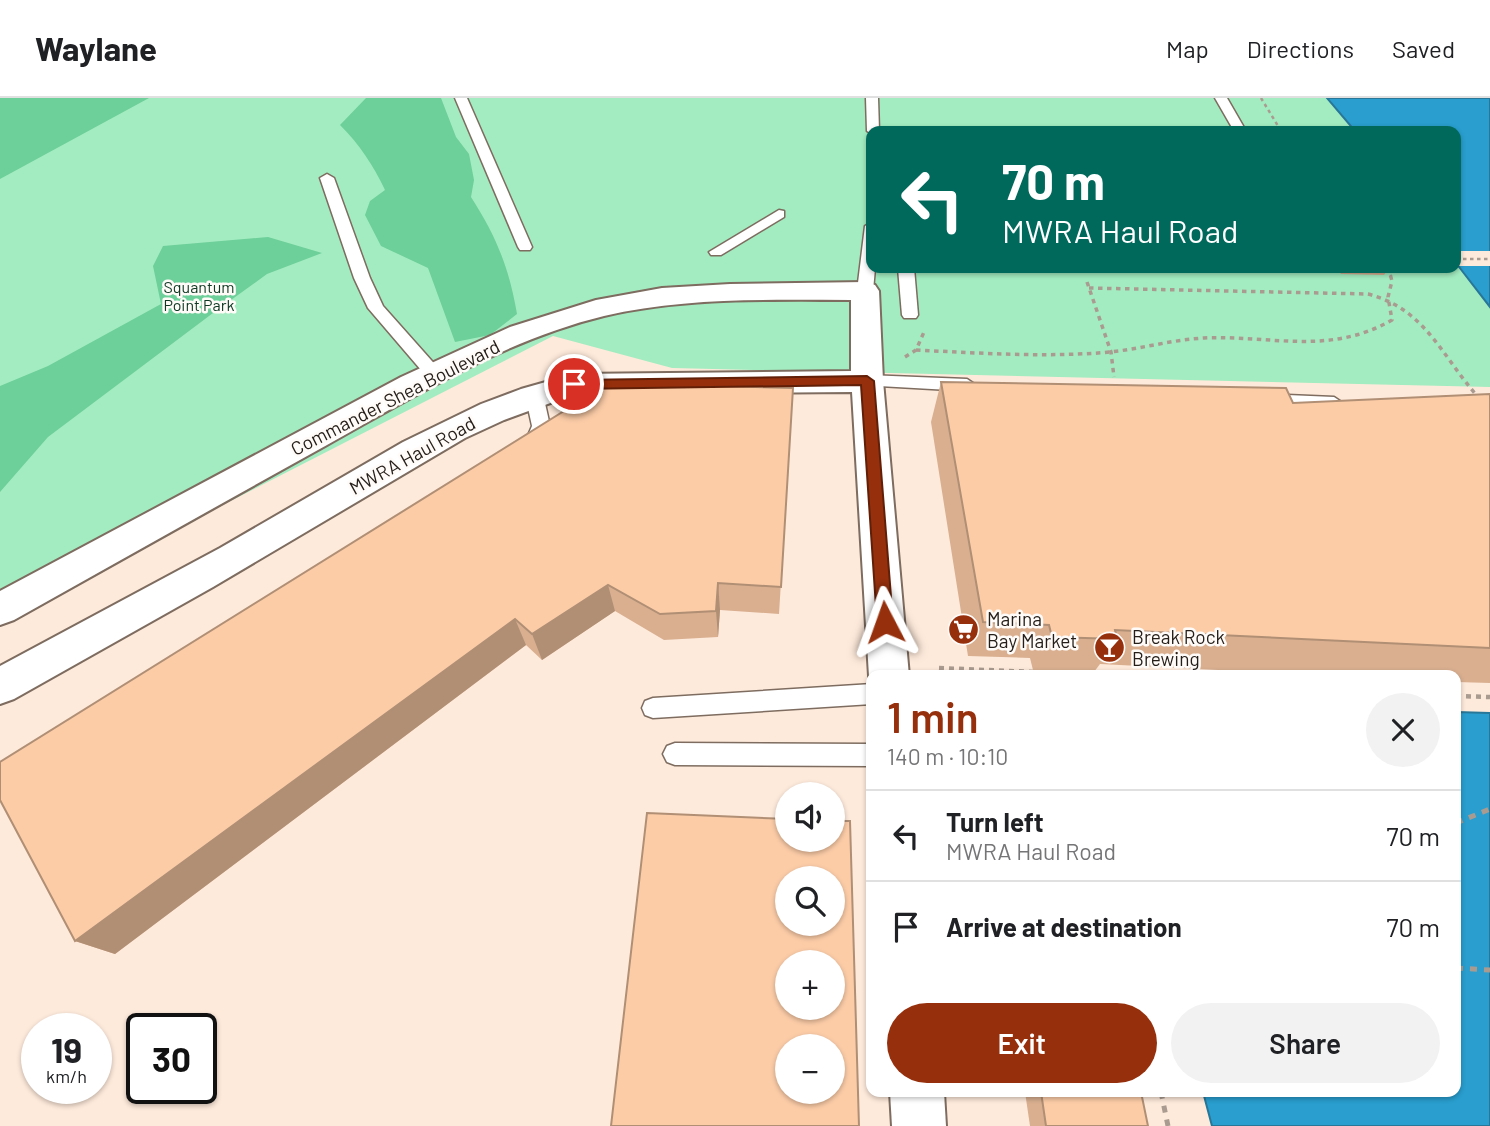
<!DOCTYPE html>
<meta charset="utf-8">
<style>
body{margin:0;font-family:Barlow,sans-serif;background:#f2f2f2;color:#202124;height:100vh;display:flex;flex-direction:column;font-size:26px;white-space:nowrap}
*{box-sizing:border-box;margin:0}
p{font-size:23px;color:#757577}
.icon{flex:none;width:38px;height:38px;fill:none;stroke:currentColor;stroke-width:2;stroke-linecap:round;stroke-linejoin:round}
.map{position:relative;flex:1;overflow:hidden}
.side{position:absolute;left:866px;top:572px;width:595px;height:427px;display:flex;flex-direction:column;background:#fff;border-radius:14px;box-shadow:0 2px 5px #0004}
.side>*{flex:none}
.hud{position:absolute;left:866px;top:28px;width:595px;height:147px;border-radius:14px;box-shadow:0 2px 5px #0004;background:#00695c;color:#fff;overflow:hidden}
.controls{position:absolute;left:775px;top:684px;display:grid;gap:14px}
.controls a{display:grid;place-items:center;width:70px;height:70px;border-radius:50%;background:#fff;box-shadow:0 2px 5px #0004;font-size:35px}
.speed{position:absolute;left:21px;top:915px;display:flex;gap:14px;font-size:35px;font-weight:700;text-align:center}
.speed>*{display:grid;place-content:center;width:91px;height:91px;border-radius:50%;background:#fff;box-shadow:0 2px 5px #0004;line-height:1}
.speed small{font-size:18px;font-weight:400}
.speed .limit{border:4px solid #111;border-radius:10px;background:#fff;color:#111}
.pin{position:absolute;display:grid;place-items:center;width:60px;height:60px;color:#fff;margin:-30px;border:4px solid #fff;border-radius:50%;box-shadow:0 2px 7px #0007}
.me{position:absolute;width:77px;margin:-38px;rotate:356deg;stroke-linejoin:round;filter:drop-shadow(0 0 5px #0008)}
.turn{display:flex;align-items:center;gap:24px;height:147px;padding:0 21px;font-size:32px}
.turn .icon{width:91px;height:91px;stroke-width:2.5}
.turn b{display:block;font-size:49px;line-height:60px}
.round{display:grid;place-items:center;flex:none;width:74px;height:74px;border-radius:37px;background:#f2f2f2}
.headline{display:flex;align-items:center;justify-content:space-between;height:119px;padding:0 21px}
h1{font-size:42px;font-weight:600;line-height:52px;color:#962f0c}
.button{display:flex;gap:14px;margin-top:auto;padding:14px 21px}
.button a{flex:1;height:80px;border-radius:42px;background:#962f0c;color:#fff;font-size:28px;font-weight:600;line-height:80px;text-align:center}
.button a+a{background:#f2f2f2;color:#202124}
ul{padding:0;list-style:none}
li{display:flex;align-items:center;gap:21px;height:91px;padding:0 21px;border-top:2px solid #e0e0e0}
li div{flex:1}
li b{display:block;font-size:26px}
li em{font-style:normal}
header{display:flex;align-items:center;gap:42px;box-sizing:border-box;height:98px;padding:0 35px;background:#fff;border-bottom:2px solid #e0e0e0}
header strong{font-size:33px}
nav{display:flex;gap:38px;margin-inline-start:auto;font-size:24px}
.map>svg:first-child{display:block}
.green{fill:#a3ecc1}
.forest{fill:#6dcf99}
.water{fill:#299ecf;stroke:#287798;stroke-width:2}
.pier{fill:#feeadb}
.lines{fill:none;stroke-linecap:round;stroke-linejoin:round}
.lane-casing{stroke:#7d6c5f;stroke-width:3}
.street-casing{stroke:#7d6c5f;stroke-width:4}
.path-far3{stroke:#aa9b90;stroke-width:2.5;stroke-dasharray:3.5 3.5;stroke-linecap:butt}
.path-far2{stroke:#aa9b90;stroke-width:3.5;stroke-dasharray:4.5 4.5;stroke-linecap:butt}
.path-far1{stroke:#aa9b90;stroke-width:4.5;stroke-dasharray:5 5;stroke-linecap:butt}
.path{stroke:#aa9b90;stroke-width:5;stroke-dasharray:7 7;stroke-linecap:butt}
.lane{fill:#fff;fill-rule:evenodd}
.street{fill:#fff;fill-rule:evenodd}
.wall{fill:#d9af90}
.shaded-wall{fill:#b08f75}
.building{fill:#fccca7;stroke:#b08f75;stroke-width:2;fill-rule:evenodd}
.route{fill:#962f0c;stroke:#621f08;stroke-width:2}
.labels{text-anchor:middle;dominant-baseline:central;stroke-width:5;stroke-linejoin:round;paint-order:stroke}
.far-park-label{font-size:16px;fill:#0d3823;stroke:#fffbf8}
.street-label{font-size:19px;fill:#241d18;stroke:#fffbf8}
.poi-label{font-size:19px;fill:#241d18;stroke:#fffbf8;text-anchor:start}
</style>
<header>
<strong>Waylane</strong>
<nav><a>Map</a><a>Directions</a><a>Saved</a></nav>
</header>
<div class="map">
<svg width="1490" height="1028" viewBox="0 0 1490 1028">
<rect width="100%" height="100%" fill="#feeadb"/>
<polygon class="green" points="0,0 1327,0 1355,33 872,33 872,170 1456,170 1456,165 1490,209 1490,289 672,270 553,238 0,521"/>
<g class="forest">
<polygon points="0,0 149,0 0,81"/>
<path d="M366,0H441L456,39L469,56L474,82L471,99C496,138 509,169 517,216L490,237L455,244L428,170L381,148L365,117L370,103L385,92C373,67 360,47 340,27Z"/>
<polygon points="268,139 322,155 267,176 213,215 48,339 0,394 0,288 48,268 161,206 153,168 163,148"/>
</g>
<g class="water">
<polygon points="1327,0 1490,0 1490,209 1456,165 1456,33 1355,33"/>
<polygon points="1456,614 1490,615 1490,1028 1212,1028 1203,994 1456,994"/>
</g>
<rect class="pier" x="1456" y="153" width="34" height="15"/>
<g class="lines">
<defs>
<g id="lane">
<polygon points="455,0 467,0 532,149 530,152 520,152 518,149"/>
<polygon points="866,0 878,0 879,33 872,33 872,36 867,33"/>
<polygon points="1215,0 1227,0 1246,33 1234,33"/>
<polygon points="327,76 334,80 370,180 383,208 439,271 441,275 439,279 427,279 368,210 354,180 320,80"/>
<polygon points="779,112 784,113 784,119 721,157 711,157 709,154"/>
<polygon points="872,124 872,170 875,170 873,193 865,198 857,193 865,128"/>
<polygon points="898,170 914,170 918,217 916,220 904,220 902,217"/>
<polygon points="867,277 967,281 976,287 967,293 861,287 859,283"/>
<polygon points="534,290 543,296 550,328 537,356 525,356 522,351 532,328 525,296"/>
<polygon points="1265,296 1334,299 1343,305 1334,311 1259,306 1256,302 1259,298"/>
<polygon points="872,586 872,606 653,620 645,617 642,610 645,603 653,600"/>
<polygon points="675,645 872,646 872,668 675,667 667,664 663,656 667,648"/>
</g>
<g id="street">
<path d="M865,184L875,187L879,193L883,283L909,578H872V584L869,578L852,294L575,296L504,322L465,340L213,489L14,601L0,606V568L220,450L403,344L481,306L521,291L574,276L851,273V202C769,202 685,199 604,218C505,242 415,298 327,347C222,405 118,464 14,522L0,527V493L401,279L510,229L596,202L662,190L730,186Z"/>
<polygon points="890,994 944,994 946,1028 892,1028"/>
</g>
</defs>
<use href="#lane" class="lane-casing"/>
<use href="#street" class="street-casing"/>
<g class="path-far3">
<polyline points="1261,0 1281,33"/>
<polyline points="1456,161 1490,161"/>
<polyline points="1389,170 1391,178"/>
</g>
<g class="path-far2">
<polyline points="1087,184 1111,254 1114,279"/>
<path d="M1089,190L1368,196C1426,211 1442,259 1479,300"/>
<path d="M916,252C977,255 1037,259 1098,255C1134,253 1168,242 1204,240C1271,237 1329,258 1392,222L1388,199L1392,183L1390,176"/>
<polyline points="905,259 916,252 924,234"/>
</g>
<g class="path-far1">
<polyline points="939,570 1130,578"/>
<polyline points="1456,598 1490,599"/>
</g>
<g class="path">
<polyline points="1456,725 1490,711"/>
<polyline points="1456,870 1490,872"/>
<polyline points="1161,994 1168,1028"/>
</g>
<use href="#lane" class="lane"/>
<use href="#street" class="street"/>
</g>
<g class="wall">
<polygon points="1337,170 1389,170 1384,177 1341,176"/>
<polygon points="941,284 1293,305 1490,296 1490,585 1456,584 1456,578 1333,578 1100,566 1094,574 1033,572 1030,560 968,558 931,324"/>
<polygon points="793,290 779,516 720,512 718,539 664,542 615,513 542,562 526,547 115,856 75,843"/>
<polygon points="1025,994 1141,994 1148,1028 1030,1028"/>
</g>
<g class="shaded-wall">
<polygon points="718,485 720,512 718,539 716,513"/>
<polygon points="608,487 615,513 542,562 532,536"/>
<polygon points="515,521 526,547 115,856 75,843"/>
</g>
<g class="building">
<polygon points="941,284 1286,290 1293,305 1490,296 1490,550 1115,532 1117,541 1052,539 1049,527 983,524"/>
<polygon points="609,285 793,290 781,489 718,485 716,513 660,516 608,487 532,536 515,521 75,843 0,702 0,664"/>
<path d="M647,715L788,721V742H833V723H850L859,1028H611ZM788,780H833V826H788ZM788,864H833V910H788ZM788,948H833V994H788Z"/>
<polygon points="1041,994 1141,994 1148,1028 1046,1028"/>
</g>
<polygon class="route" points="867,278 874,283 893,524 890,528 879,528 877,524 861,287 574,291 568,286 574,282"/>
<defs>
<symbol id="supermarket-disc" viewBox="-11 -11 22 22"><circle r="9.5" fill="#962f0c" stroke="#fffbf8"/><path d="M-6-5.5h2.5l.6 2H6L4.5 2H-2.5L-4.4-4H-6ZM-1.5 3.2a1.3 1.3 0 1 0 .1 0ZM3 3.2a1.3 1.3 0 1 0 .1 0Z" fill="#fff"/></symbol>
<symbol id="bar-disc" viewBox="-11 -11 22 22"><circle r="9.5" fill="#962f0c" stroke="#fffbf8"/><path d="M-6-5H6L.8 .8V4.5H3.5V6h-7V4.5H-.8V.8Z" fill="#fff"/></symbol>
</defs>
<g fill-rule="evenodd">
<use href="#supermarket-disc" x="946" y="514" width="35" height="35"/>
<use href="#bar-disc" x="1092" y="532" width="35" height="35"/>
</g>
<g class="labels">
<g class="far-park-label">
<text x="199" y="188">Squantum<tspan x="199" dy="18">Point Park</tspan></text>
</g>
<g class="street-label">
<text transform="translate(395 299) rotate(-27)">Commander Shea Boulevard</text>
<text transform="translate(412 357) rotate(-29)">MWRA Haul Road</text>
</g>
<g class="poi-label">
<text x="987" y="520">Marina<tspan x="987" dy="22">Bay Market</tspan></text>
<text x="1132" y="538">Break Rock<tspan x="1132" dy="22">Brewing</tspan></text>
</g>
</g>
</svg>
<div class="controls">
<a><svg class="icon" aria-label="sound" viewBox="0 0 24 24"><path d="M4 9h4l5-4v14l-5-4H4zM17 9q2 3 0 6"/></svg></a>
<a><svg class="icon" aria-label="search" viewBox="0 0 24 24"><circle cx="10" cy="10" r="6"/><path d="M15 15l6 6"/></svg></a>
<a>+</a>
<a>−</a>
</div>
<div class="speed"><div>19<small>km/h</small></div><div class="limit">30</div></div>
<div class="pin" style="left:574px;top:286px;background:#d93025"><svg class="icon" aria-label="arrive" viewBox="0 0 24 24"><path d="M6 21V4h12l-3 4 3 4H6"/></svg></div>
<svg class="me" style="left:885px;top:524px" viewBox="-20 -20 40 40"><path d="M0-17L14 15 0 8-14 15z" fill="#962f0c" stroke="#fff" stroke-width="4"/></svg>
<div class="hud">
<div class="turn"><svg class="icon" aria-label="left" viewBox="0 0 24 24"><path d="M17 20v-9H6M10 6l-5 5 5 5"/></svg><div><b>70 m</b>MWRA Haul Road</div></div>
</div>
<section class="side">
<div class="headline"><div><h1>1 min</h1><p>140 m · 10:10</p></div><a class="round"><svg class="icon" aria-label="close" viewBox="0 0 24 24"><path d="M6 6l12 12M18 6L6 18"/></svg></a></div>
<ul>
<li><svg class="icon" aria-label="left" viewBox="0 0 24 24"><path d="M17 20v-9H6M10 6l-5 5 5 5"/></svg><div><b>Turn left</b><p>MWRA Haul Road</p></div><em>70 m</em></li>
<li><svg class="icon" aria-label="arrive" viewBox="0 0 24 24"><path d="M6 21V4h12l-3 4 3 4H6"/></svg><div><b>Arrive at destination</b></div><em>70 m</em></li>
</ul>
<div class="button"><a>Exit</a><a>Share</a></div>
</section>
</div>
